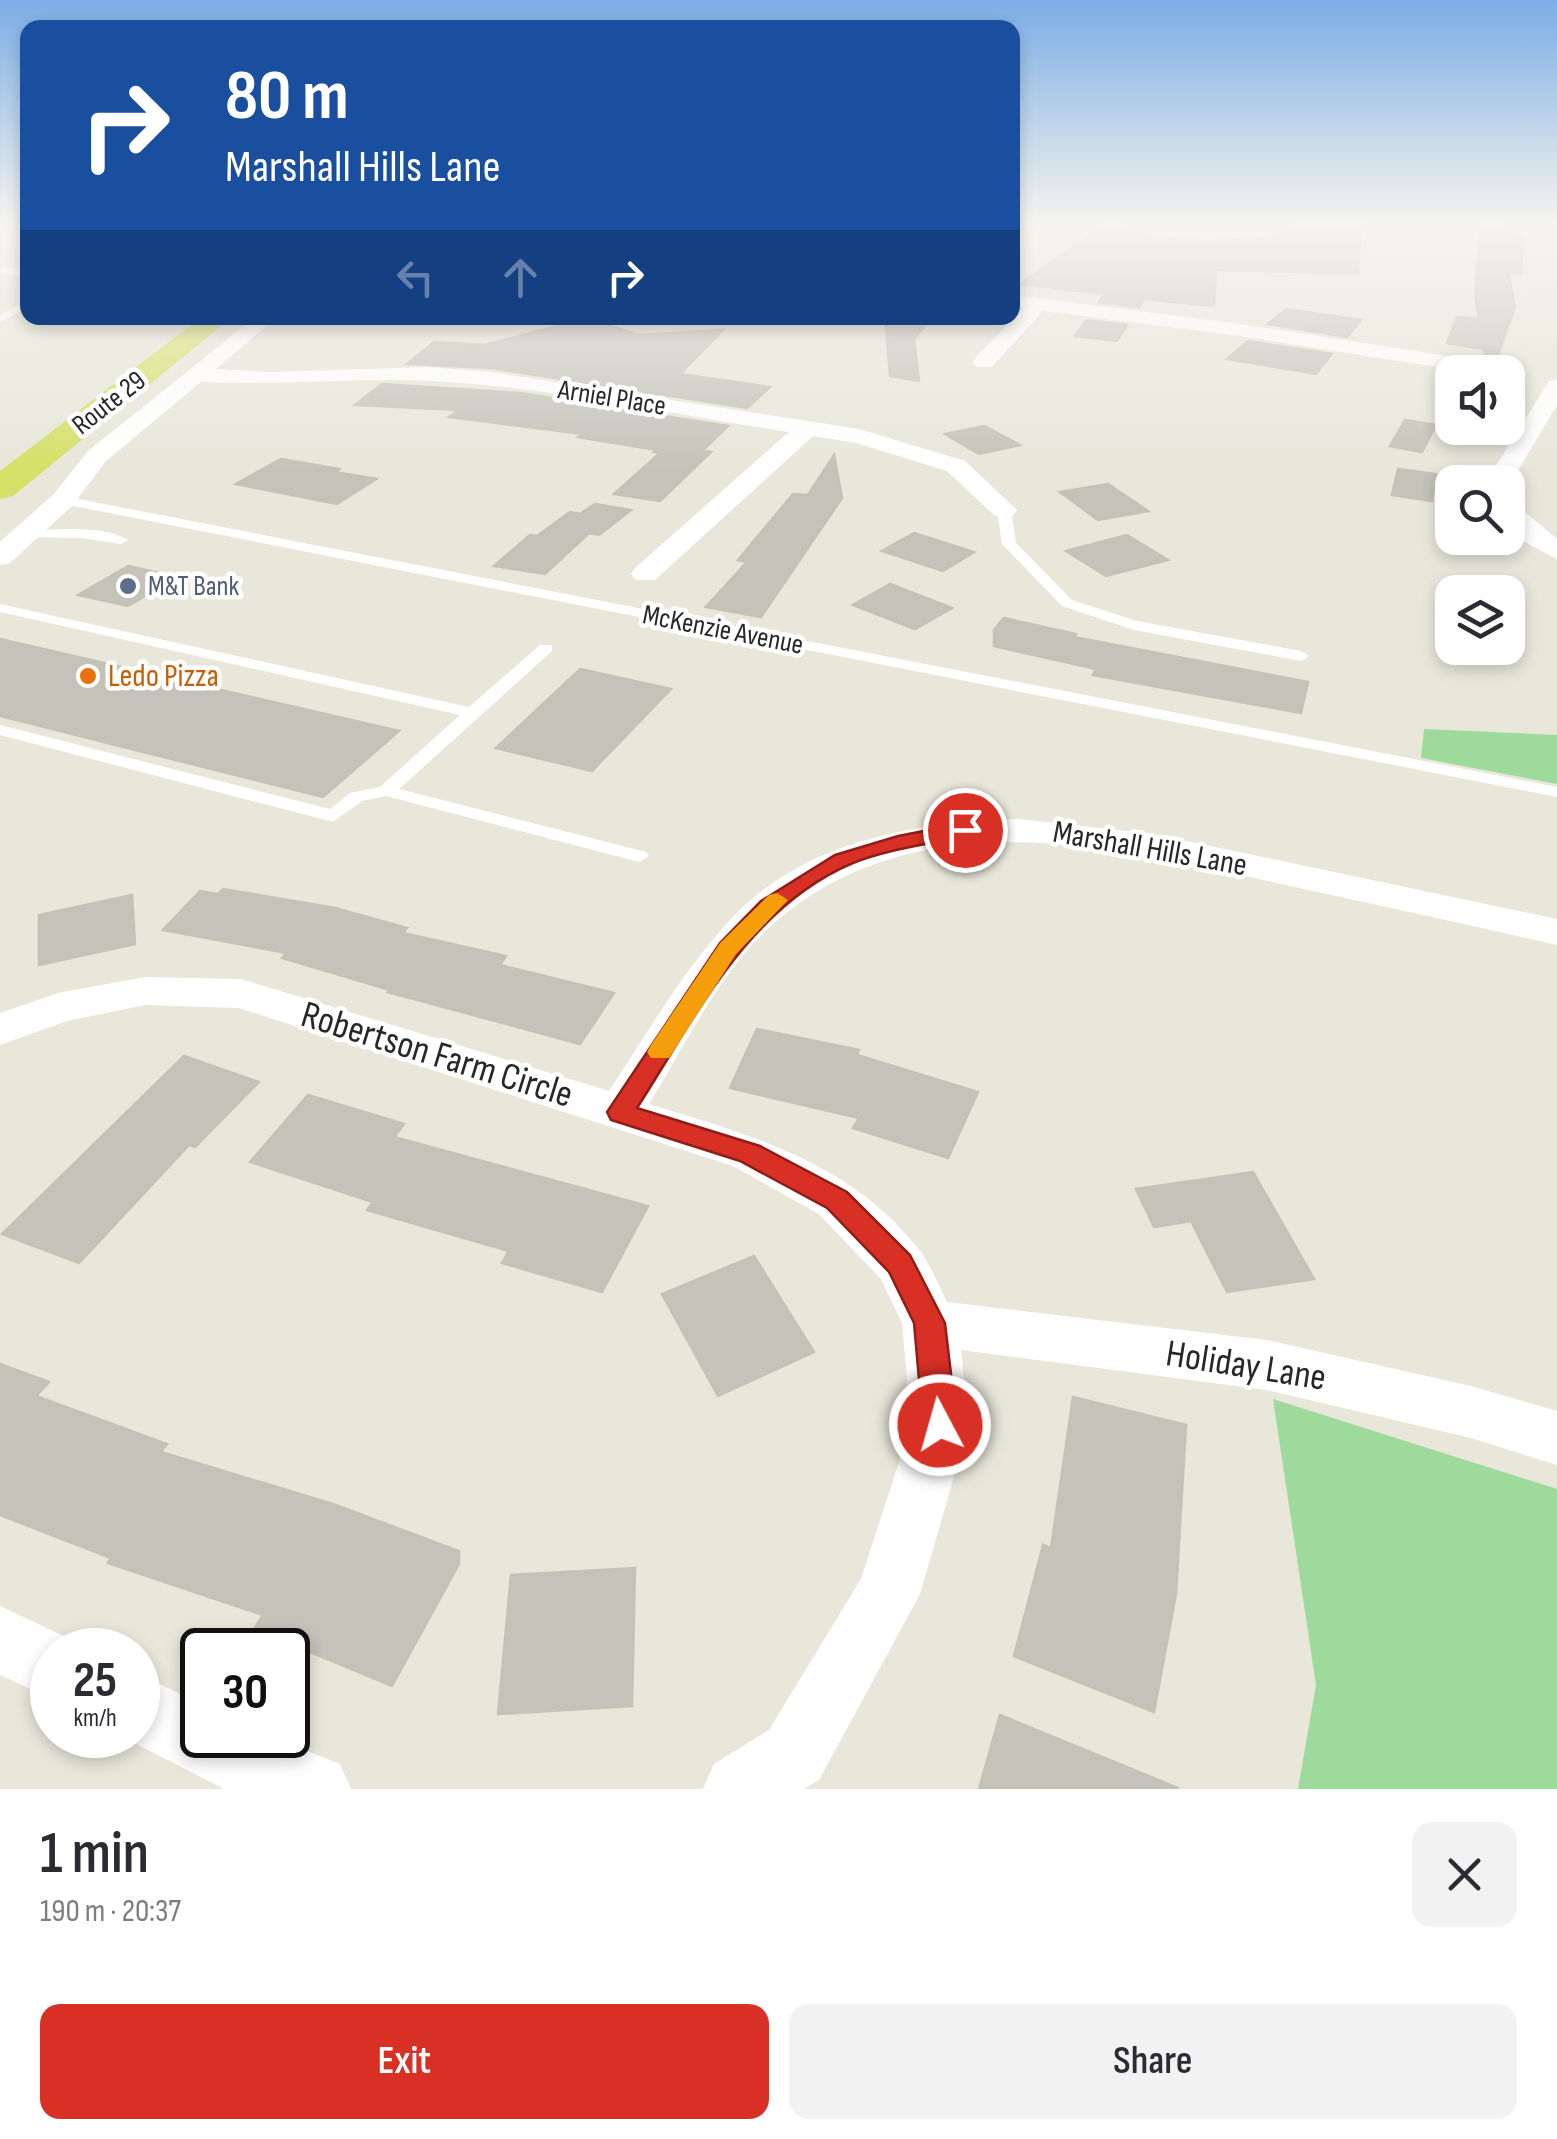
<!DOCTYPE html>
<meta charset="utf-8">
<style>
body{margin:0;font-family:"Sofia Sans Condensed",sans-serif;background:#f2f2f3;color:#2b2b33;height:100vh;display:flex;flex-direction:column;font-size:38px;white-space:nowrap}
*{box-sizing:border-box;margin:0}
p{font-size:32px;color:#7c7c81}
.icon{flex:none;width:55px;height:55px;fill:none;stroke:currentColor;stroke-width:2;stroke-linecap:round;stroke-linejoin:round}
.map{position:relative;height:1789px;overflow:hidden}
.drawer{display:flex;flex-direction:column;background:#fff;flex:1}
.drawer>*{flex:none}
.guide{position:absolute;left:20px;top:20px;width:1000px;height:305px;border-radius:20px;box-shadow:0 5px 15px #0003;background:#1a4fa0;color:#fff;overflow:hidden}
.buttons{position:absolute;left:1435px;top:355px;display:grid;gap:20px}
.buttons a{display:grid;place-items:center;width:90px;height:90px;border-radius:20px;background:#fff;box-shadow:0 5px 15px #0003;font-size:50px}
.speed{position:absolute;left:30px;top:1628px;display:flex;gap:20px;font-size:50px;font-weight:700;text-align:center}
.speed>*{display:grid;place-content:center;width:130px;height:130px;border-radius:50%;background:#fff;box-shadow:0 5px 15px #0003;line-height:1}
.speed small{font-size:25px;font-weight:400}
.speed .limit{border:5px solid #111;border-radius:15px;background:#fff;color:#111}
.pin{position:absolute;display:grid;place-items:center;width:85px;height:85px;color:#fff;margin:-42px;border:5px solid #fff;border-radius:50%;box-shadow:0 2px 10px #0007}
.me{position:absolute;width:110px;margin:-55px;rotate:354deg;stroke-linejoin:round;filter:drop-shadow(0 0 8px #0008)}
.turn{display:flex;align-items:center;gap:35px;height:210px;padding:0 40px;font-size:45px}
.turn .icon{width:130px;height:130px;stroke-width:2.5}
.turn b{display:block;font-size:70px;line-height:85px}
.lanes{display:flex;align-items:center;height:95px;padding:0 40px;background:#0003;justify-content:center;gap:50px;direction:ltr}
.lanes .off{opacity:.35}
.round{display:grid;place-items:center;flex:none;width:105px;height:105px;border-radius:20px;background:#f2f2f3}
.headline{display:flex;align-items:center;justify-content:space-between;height:170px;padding:0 40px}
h1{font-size:60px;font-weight:600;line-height:75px}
.cta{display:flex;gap:20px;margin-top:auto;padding:20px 40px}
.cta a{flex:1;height:115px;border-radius:20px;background:#d93025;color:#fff;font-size:40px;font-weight:600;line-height:115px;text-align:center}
.cta a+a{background:#f2f2f3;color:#2b2b33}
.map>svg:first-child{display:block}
.green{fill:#9dda9c}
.building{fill:#c4c3ba;stroke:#c3c3b4;stroke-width:2.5}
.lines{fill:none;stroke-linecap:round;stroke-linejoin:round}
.lane{fill:#fff;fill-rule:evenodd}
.street{fill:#fff;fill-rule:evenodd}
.secondary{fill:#fff;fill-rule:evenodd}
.primary{fill:#d5e067;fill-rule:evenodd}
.route{fill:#d93025;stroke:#8d1f18;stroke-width:2.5}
.slow{fill:#f59e0b}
.service-dot{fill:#5c6f8a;stroke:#fff;stroke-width:4}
.food-dot{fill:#e8710a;stroke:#fff;stroke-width:4}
.labels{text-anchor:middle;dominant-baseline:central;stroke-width:9;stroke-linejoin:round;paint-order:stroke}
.far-street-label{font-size:28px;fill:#272727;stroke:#fff}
.far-service-label{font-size:28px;fill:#4e5e75;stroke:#fff;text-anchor:start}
.food-label{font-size:32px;fill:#c56008;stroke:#fff;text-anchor:start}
.street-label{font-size:32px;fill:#272727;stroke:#fff}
.near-street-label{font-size:38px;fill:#272727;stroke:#fff}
</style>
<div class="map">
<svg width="1557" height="1789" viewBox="0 0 1557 1789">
<rect width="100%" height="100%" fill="#e8e7da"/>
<g class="green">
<polygon points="1424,729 1557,735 1557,784 1421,758"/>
<polygon points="1273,1399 1557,1489 1557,1789 1298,1789 1316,1685"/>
</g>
<g class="building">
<polygon points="1309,220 1362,220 1358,273 1216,270 1214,306 1144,299 1139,307 1099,302 1105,294 1020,284 1109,222 1150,237 1209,242 1267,238 1291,232"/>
<polygon points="1486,220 1497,220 1500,234 1523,236 1521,273 1508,272 1515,307 1496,360 1486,358 1484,349 1447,343 1457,317 1479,319 1475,295 1480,233 1484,233"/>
<polygon points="1286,309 1361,320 1347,337 1268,324"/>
<polygon points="588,318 637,335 723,330 680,374 770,387 747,408 491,368 407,364 434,342 484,345"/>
<polygon points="885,318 931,318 914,339 919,381 890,376"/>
<polygon points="1087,320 1127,325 1117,341 1075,336"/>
<polygon points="1248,341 1332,354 1316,374 1227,359"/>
<polygon points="382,384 521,393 728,426 702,451 711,452 660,501 614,494 660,453 654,452 657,450 578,437 583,434 449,417 459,410 355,405"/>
<polygon points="1405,420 1436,425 1422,452 1390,446"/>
<polygon points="984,426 1020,445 979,454 945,434"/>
<polygon points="834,455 842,498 761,617 706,607 747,562 738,560 793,494 808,495"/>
<polygon points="281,459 339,469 335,472 376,479 337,504 236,484"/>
<polygon points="1398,469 1436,474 1432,501 1392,495"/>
<polygon points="1108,484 1148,511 1098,520 1060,492"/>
<polygon points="595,504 631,510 599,535 589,533 545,574 494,566 530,535 537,536 570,512 580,514"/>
<polygon points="914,533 974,552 943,571 882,551"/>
<polygon points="1127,535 1168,560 1106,576 1066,551"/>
<polygon points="128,566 177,577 128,606 78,595"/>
<polygon points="890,584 952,608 915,629 853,605"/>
<polygon points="1004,618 1076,634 1074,637 1308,682 1301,713 1093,675 1096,669 994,646 994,630"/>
<polygon points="0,639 399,731 323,797 0,716"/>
<polygon points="580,669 671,689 592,771 496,748"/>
<polygon points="223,889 335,908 407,928 403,933 506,956 500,965 614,993 580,1044 388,992 390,990 282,958 287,953 163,930 200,891 218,894"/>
<polygon points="132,895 135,944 39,965 39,915"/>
<polygon points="757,1029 859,1050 857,1055 978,1092 948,1158 853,1128 859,1118 730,1088"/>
<polygon points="184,1056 259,1082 195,1147 189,1145 79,1263 2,1234"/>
<polygon points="308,1095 404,1124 394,1137 648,1206 602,1292 502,1263 509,1251 367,1210 373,1202 250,1162"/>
<polygon points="1253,1172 1314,1279 1227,1292 1191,1221 1154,1227 1136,1189"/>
<polygon points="754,1256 814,1352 718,1396 662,1294"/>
<polygon points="0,1364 49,1382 36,1396 167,1444 161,1452 333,1504 459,1551 459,1564 392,1686 254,1629 263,1615 108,1563 111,1558 0,1515"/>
<polygon points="1073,1397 1186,1425 1176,1594 1154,1712 1014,1656 1043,1545 1051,1548"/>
<polygon points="635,1568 632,1706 498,1714 511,1575"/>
<polygon points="1000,1715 1178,1788 1178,1789 979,1789"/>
</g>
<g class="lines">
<g class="lane">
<polygon points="0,268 28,269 28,275 0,274"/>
<polygon points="28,300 28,307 0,322 0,315"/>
<polygon points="63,496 1557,787 1557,797 58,503 56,500"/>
<polygon points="1004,506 1011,510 1016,543 1072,600 1137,621 1301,651 1309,656 1301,661 1134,630 1062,606 1002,544 997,510"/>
<path d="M28,530C58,530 102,524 128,540L121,544L82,538L23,537V531Z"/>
<polygon points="0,604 469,707 540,645 552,645 552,651 399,789 646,852 649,856 639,862 386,796 362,801 333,822 0,735 0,725 330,809 350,793 380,787 460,715 0,612"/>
</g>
<g class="street">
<path d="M1112,220L1235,229L1305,220C1275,246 1142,242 1112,220Z"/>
<polygon points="1012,295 1234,323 1505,365 1516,372 1508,378 1508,372 1468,372 1234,335 1043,311 992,367 976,367 973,362 976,357 1024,308 1012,307"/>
<path d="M254,318H276L216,369L270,372L428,367L491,372L859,429L965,461L1017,510L1013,516H995L947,471L856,443L813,436L655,580H635L631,574L635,568L789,432C671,414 551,387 432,381C355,377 278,386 201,382L106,461L72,506L10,563L0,565V542L54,494L88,451Z"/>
<polygon points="1557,379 1557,405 1508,487 1508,482 1486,482 1549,381"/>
<polygon points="1508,503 1517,505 1557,539 1557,559 1519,539 1508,526"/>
<path d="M1019,819L1153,834L1557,919V945C1468,925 1379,905 1290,886C1125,849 932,798 786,913C725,960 689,1039 649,1104C750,1135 848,1161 917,1247C930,1263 938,1284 947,1302L1267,1340L1471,1386L1557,1411V1465L1471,1438L1267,1390L961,1350L969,1425L920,1594L819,1780L804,1789H703L714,1764L769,1730L861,1579L911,1425L902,1323L881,1279L819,1214L733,1166L239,1008L145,1005L67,1021L0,1045V1013L58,993L145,977L241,979L609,1091C648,1032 683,970 732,918C806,840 917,822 1019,819Z"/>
<polygon points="0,1606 76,1642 79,1650 52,1650 52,1699 0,1675"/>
<polygon points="138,1674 202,1704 202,1735 266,1735 340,1764 351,1789 224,1789 119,1735 138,1735"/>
</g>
<polygon class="secondary" points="0,220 28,220 28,227 0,229"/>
<polygon class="primary" points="200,318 231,318 13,496 0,499 0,471"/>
</g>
<linearGradient id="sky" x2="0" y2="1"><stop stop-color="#7bade5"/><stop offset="0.47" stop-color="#f5f4ee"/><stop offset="1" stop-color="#f5f4ee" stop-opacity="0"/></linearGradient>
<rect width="1557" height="471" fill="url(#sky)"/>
<path class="route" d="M965,823L973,825L976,830L973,834C933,844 891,848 853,863C748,907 695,1018 637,1108L760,1146L847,1192L910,1255L945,1323L957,1425L952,1436L940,1440L928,1436L923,1425L914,1323L889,1272L827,1208L740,1161L611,1120L607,1112L720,943L761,901L835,855L898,836Z"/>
<polygon class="slow" points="777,893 788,900 736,954 669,1058 651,1058 647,1052 651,1045 720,943 769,895"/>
<circle class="service-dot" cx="128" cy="586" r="10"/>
<circle class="food-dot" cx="88" cy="676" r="10"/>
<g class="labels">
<g class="far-street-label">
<text transform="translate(612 398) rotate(9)">Arniel Place</text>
<text transform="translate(109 403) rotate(-38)">Route 29</text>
<text transform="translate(723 630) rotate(11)">McKenzie Avenue</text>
</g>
<g class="far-service-label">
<text x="148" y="586">M&amp;T Bank</text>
</g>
<g class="food-label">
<text x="108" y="676">Ledo Pizza</text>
</g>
<g class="street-label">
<text transform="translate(1150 849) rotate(10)">Marshall Hills Lane</text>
</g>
<g class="near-street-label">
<text transform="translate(437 1055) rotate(17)">Robertson Farm Circle</text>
<text transform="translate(1246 1366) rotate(9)">Holiday Lane</text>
</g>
</g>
</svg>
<div class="buttons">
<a><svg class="icon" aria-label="sound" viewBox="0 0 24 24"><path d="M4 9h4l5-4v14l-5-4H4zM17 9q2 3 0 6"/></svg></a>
<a><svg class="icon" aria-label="search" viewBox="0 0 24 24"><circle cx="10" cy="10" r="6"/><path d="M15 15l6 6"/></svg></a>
<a><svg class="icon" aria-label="layers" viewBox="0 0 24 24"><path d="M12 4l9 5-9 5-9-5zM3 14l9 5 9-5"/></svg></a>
</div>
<div class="speed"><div>25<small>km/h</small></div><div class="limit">30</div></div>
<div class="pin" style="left:965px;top:830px;background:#d93025"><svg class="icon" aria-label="arrive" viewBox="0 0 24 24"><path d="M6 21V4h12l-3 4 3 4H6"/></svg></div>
<svg class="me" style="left:940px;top:1425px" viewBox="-20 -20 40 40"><circle r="17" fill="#d93025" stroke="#fff" stroke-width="3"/><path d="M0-11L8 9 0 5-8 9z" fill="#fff"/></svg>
<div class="guide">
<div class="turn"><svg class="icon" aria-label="right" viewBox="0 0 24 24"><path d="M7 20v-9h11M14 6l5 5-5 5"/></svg><div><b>80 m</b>Marshall Hills Lane</div></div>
<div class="lanes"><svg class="icon off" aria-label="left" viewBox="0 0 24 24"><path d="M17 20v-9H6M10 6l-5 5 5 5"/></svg><svg class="icon off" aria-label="ahead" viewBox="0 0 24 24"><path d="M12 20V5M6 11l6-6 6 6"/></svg><svg class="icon" aria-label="right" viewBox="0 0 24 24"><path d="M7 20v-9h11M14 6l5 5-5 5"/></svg></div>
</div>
</div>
<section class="drawer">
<div class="headline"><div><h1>1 min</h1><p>190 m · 20:37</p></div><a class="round"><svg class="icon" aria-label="close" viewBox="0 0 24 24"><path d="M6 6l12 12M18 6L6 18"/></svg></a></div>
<div class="cta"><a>Exit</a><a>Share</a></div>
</section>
